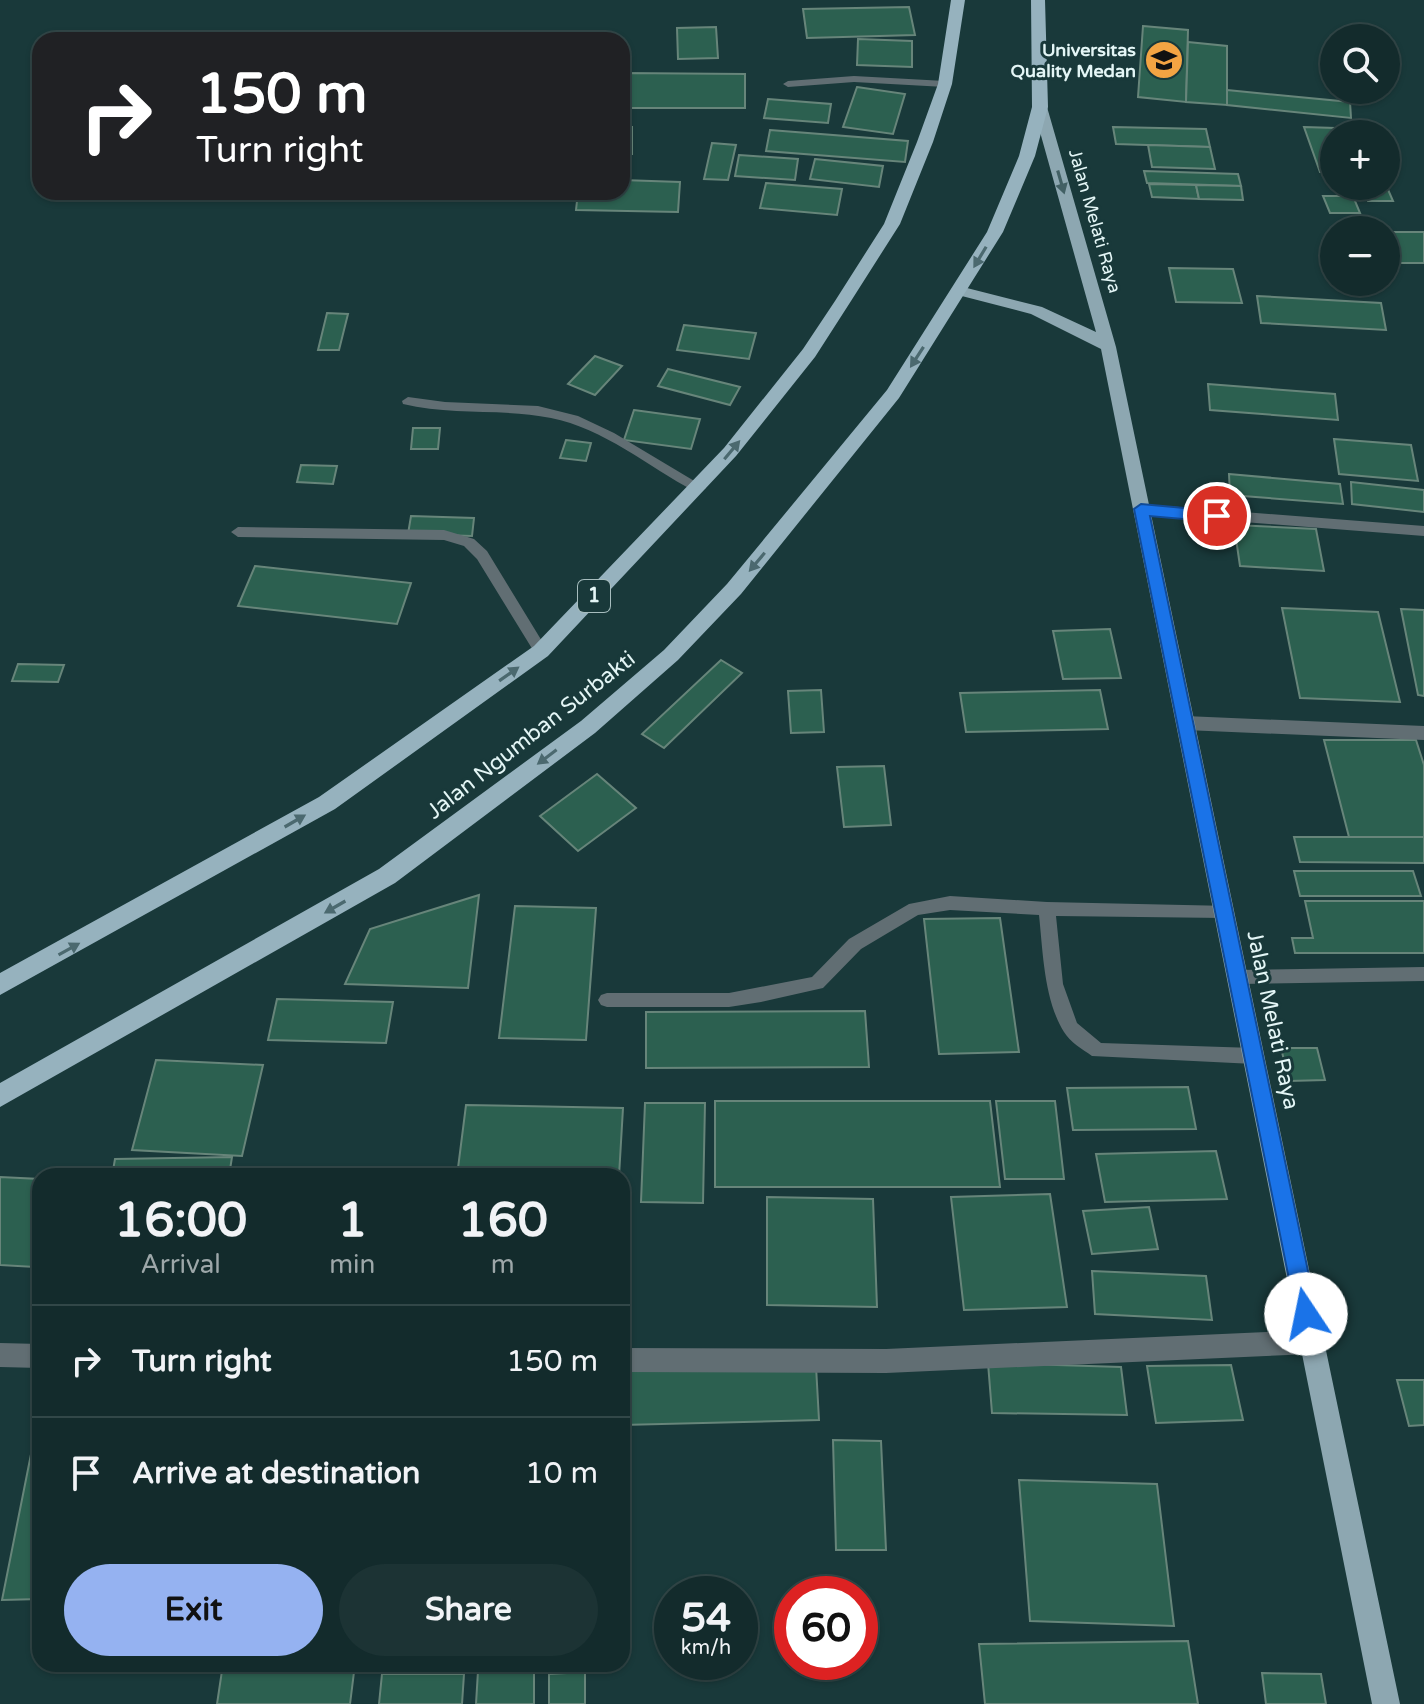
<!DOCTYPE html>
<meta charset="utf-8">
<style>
body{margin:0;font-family:"Varela Round",sans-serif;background:#1c3334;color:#f1f3f6;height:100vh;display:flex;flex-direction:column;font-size:30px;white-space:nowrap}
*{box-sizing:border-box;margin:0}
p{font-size:26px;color:#9da7a9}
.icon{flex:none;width:44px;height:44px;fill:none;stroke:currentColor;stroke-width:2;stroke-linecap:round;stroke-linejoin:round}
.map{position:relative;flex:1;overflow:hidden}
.drawer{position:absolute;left:32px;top:1168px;width:598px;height:504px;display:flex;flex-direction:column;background:#132b2c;border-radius:24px;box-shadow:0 2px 6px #0004,0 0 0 2px #324748}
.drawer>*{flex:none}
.hud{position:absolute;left:32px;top:32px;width:598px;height:168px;border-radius:24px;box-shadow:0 2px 6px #0004,0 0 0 2px #324748;background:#202124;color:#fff;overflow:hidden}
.fabs{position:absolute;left:1320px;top:24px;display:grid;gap:16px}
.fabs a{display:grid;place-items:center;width:80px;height:80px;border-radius:50%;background:#132b2c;box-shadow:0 2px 6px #0004,0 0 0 2px #324748;font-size:40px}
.speed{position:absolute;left:654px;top:1576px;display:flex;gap:16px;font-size:40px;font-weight:700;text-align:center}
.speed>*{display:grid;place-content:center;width:104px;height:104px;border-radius:50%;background:#132b2c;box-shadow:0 2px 6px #0004,0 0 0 2px #324748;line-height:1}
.speed small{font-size:20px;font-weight:400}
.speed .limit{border:12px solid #d22;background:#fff;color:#111}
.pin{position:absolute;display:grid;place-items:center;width:68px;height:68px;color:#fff;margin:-34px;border:4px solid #fff;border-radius:50%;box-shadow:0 2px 8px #0007}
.me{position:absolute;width:88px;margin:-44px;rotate:349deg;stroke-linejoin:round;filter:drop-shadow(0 0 6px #0008)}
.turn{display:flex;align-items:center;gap:28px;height:168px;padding:0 32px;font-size:36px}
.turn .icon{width:104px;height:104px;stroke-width:2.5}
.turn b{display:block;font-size:56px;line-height:68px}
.eta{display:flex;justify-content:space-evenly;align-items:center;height:136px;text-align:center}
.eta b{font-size:48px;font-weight:700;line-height:56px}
.cta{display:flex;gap:16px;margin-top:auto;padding:16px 32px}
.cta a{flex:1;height:92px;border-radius:48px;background:#95b2f1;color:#111;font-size:32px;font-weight:700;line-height:92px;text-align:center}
.cta a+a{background:#1c3334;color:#f1f3f6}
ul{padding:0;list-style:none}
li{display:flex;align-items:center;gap:24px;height:112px;padding:0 32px;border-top:2px solid #324748}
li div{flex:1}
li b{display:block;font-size:30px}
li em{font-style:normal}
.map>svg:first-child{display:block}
.building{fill:#2c6050;stroke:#67857a;stroke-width:2}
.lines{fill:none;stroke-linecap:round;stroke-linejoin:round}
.service{fill:#616e73;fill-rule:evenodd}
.minor{fill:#616e73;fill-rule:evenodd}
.primary{fill:#8da7b1;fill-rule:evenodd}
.trunk{fill:#96b2be;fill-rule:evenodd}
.oneway{fill:#426064}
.oneway2{fill:#4b696f}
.route{fill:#1a73e8;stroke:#114b97;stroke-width:2}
.labels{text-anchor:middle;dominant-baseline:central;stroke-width:6;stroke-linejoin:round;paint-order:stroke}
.far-poi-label{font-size:18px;font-weight:bold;fill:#e4f6f6;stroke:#19393a;text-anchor:end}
.far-street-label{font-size:18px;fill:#e4f6f6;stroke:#19393a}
.shield{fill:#19393a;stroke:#a7bdbe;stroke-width:2}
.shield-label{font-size:20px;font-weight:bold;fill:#e4f6f6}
.street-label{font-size:22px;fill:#e4f6f6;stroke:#19393a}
</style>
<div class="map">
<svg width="1424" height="1704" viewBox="0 0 1424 1704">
<rect width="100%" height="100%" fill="#19393a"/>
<g class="building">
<polygon points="909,7 915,35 807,38 803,9"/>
<polygon points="1143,26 1188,30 1186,102 1138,97"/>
<polygon points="716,27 718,58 678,59 677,28"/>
<polygon points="858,39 912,41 912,67 857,65"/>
<polygon points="1188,42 1227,46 1227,105 1186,102"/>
<polygon points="622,73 745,74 745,108 622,108"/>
<polygon points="857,87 905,94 893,134 843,127"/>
<polygon points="1227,90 1350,102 1351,118 1227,105"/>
<polygon points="768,99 831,104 828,123 764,118"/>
<rect x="622" y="127" width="10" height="27"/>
<polygon points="1113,127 1206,129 1210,147 1116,144"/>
<polygon points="1304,127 1335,128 1334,172 1320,172"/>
<polygon points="770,130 908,141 905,162 766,151"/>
<polygon points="712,143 736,145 728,180 704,179"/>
<polygon points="1148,145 1210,147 1215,169 1152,167"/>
<polygon points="739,155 798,159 795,180 735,176"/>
<polygon points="815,159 883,166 879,187 810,179"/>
<polygon points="1144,171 1238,174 1241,186 1147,183"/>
<polygon points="622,180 680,182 678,212 576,210 578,192 622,192"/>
<polygon points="766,183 842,189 837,215 760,208"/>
<polygon points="1149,184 1196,185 1199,199 1152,197"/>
<polygon points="1196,185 1241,186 1243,200 1199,199"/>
<polygon points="1386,185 1393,201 1368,201 1362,186"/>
<polygon points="1323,196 1353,196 1360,213 1330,213"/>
<polygon points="1386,232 1424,232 1424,263 1388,263"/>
<polygon points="1169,268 1233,269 1242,303 1176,302"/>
<polygon points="1257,296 1381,303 1386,330 1261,323"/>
<polygon points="327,313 348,314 339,350 318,350"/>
<polygon points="684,325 756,333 749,359 677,350"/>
<polygon points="595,356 622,366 595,395 568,384"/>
<polygon points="668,369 740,387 730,405 658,386"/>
<polygon points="1208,384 1335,394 1338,420 1210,410"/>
<polygon points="634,410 700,419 691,449 624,440"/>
<polygon points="413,428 440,428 438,449 411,449"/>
<polygon points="1334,439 1411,445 1418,481 1339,474"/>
<polygon points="566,440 591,443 586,461 560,458"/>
<polygon points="301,465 337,466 333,484 297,482"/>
<polygon points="1229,474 1340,484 1343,504 1230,495"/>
<polygon points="1351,482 1424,490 1424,512 1352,504"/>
<polygon points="411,516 474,518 472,536 408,534"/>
<polygon points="1234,525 1316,529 1324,571 1240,566"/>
<polygon points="255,566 411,583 397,624 238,606"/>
<polygon points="1282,608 1378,612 1400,702 1300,698"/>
<polygon points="1401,609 1424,610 1424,696 1418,695"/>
<polygon points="1110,629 1121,678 1063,679 1053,631"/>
<polygon points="721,660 742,673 664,748 642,734"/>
<polygon points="18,664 64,665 58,682 12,681"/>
<polygon points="821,690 824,732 791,733 788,691"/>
<polygon points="1100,690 1108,729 966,732 960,693"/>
<polygon points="1324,740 1416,740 1424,765 1424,837 1349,837"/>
<polygon points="884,766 891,825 844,827 837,767"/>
<polygon points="597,774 636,808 578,851 540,816"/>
<polygon points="1294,837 1424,837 1424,863 1300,862"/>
<polygon points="1294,871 1413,871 1421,896 1300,896"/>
<polygon points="479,895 468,988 345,984 370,929"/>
<polygon points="1305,901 1424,901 1424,953 1295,953 1292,938 1313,938"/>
<polygon points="515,906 596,908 586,1040 499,1038"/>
<polygon points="1000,918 1019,1052 939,1054 924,919"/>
<polygon points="277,999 393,1002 386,1043 268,1040"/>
<polygon points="865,1011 869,1067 646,1068 646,1012"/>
<polygon points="1281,1048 1317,1048 1325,1080 1289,1081"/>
<polygon points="156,1060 263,1065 242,1156 132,1150"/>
<polygon points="1188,1087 1196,1129 1073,1130 1067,1088"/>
<polygon points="715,1101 990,1101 1000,1187 715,1187"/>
<polygon points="996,1101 1055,1101 1064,1179 1005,1179"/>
<polygon points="645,1103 705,1103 703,1203 641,1202"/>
<polygon points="466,1105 623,1108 619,1176 457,1176"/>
<polygon points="1216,1151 1227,1199 1105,1202 1096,1154"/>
<polygon points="232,1157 229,1176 112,1176 115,1159"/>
<polygon points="0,1177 40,1179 40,1250 35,1267 0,1265"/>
<polygon points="1050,1194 1067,1307 964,1310 951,1197"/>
<polygon points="767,1197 873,1199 877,1307 767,1305"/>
<polygon points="1149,1207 1158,1249 1092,1254 1083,1211"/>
<polygon points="1092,1271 1206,1276 1212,1320 1095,1314"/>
<polygon points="988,1363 1121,1367 1127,1415 992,1413"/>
<polygon points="1231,1365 1243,1420 1156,1423 1147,1366"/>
<polygon points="816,1366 819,1420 622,1425 622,1371"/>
<polygon points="1397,1380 1424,1380 1424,1425 1409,1426"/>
<polygon points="40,1409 40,1599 2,1600"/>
<polygon points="833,1440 881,1441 886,1550 836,1550"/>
<polygon points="1019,1480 1157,1484 1174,1626 1030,1621"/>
<polygon points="1188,1641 1198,1704 985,1704 979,1644"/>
<polygon points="223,1664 355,1664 350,1704 217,1704"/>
<polygon points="534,1669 534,1704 476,1704 478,1671"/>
<polygon points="585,1672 585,1704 549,1704 549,1674"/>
<polygon points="1262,1673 1321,1674 1326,1704 1266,1704"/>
<polygon points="382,1674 464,1674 462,1704 379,1704"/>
</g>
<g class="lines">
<g class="service">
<polygon points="854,76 945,81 950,84 945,87 854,82 788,87 783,84 788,81"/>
<path d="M408,397L445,402L538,406L578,416L614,433L706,488L699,493L694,491C649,467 603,428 551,418C503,408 452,416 403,404L402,401Z"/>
<polygon points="1141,504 1424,526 1424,536 1141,514 1134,509"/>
<polygon points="238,527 444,530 474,539 487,551 548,651 541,656 536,655 477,559 464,546 444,540 238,537 231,532"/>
<path d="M950,896L1047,902L1230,906L1232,911L1230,916L1224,918L1056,916L1063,984L1077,1023L1101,1043L1254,1048L1260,1051L1263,1056L1260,1061L1254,1064L1092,1056C1082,1049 1070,1042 1064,1032C1044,1000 1043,952 1039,915L950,910L918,915L861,949L823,988L761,1002L729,1007H607L601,1005L598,1000L601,995L607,993H729L812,977L849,939L909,904Z"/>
<polygon points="1424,967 1424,981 1237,984 1231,982 1229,977 1231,972 1237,970"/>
</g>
<g class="minor">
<polygon points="1185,716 1424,726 1424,740 1185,730 1176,723"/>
<polygon points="1312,1330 1321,1334 1324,1342 1321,1350 1312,1354 886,1373 622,1372 622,1348 886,1349"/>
<polygon points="0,1343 40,1344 40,1368 0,1367"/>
</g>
<polygon class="primary" points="1040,103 1047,107 1116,347 1400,1704 1372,1704 1101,349 1031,314 954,294 951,291 959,286 1042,307 1096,332 1033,107"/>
<g class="trunk">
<polygon points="951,0 965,0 952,84 933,142 900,224 851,301 815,357 736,456 548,656 335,809 0,995 0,973 319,797 534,646 724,448 803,349 835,301 884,224 917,142 938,84"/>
<polygon points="1031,0 1045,0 1048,107 1035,156 1003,232 899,398 741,594 678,660 595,733 395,883 0,1107 0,1083 379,869 581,721 664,650 727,584 887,390 987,232 1019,156 1032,107"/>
</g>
</g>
<defs><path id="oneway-solid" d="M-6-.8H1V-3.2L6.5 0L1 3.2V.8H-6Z" transform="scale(2)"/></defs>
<use class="oneway" href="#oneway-solid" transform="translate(1061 182) rotate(74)"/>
<g class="oneway2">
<use href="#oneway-solid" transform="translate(980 257) rotate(121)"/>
<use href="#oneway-solid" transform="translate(917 357) rotate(123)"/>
<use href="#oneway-solid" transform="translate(732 450) rotate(-50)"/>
<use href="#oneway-solid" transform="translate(757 562) rotate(130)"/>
<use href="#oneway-solid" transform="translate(509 674) rotate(-35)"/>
<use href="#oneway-solid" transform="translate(547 757) rotate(143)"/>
<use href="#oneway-solid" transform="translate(295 821) rotate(-30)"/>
<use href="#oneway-solid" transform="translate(335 907) rotate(150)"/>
<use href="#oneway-solid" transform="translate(69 949) rotate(-29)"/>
</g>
<polygon class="route" points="1141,504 1217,511 1225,516 1217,522 1150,516 1317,1314 1314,1321 1306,1324 1299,1321 1296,1314 1134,509"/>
<defs>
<symbol id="university-disc" viewBox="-11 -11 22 22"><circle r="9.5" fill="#f3a443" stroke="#19393a"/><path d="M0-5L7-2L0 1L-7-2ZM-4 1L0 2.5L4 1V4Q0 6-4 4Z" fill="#111"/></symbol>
</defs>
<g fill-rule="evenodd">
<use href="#university-disc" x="1142" y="38" width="44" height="44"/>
</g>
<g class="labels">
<g class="far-poi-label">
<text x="1136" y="50">Universitas<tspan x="1136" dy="21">Quality Medan</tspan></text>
</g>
<g class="far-street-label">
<text transform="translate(1095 221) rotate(74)">Jalan Melati Raya</text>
</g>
<rect class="shield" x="578" y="580" width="32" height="32" rx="6"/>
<g class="shield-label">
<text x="594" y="596">1</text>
</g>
<g class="street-label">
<text transform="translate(531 735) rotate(-38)">Jalan Ngumban Surbakti</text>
<text transform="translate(1273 1020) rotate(78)">Jalan Melati Raya</text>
</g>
</g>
</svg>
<div class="fabs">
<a><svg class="icon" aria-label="search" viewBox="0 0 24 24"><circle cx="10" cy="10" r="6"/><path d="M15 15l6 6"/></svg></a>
<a>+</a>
<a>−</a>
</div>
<div class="speed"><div>54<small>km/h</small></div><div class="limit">60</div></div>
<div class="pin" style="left:1217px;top:516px;background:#d93025"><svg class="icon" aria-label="arrive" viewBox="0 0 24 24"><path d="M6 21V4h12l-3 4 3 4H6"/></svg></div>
<svg class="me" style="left:1306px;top:1314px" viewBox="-20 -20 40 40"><circle r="19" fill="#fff"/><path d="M0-13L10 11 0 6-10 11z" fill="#1a73e8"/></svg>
<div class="hud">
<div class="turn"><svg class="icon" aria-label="right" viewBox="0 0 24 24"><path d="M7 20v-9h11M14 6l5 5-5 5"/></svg><div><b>150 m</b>Turn right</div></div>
</div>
<section class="drawer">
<div class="eta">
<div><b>16:00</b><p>Arrival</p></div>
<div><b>1</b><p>min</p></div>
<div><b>160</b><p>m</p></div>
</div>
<ul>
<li><svg class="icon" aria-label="right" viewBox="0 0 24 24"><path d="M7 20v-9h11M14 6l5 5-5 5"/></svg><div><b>Turn right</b></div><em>150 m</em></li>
<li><svg class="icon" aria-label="arrive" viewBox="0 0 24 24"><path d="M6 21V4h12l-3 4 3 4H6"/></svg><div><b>Arrive at destination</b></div><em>10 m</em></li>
</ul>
<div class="cta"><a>Exit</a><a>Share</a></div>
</section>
</div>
